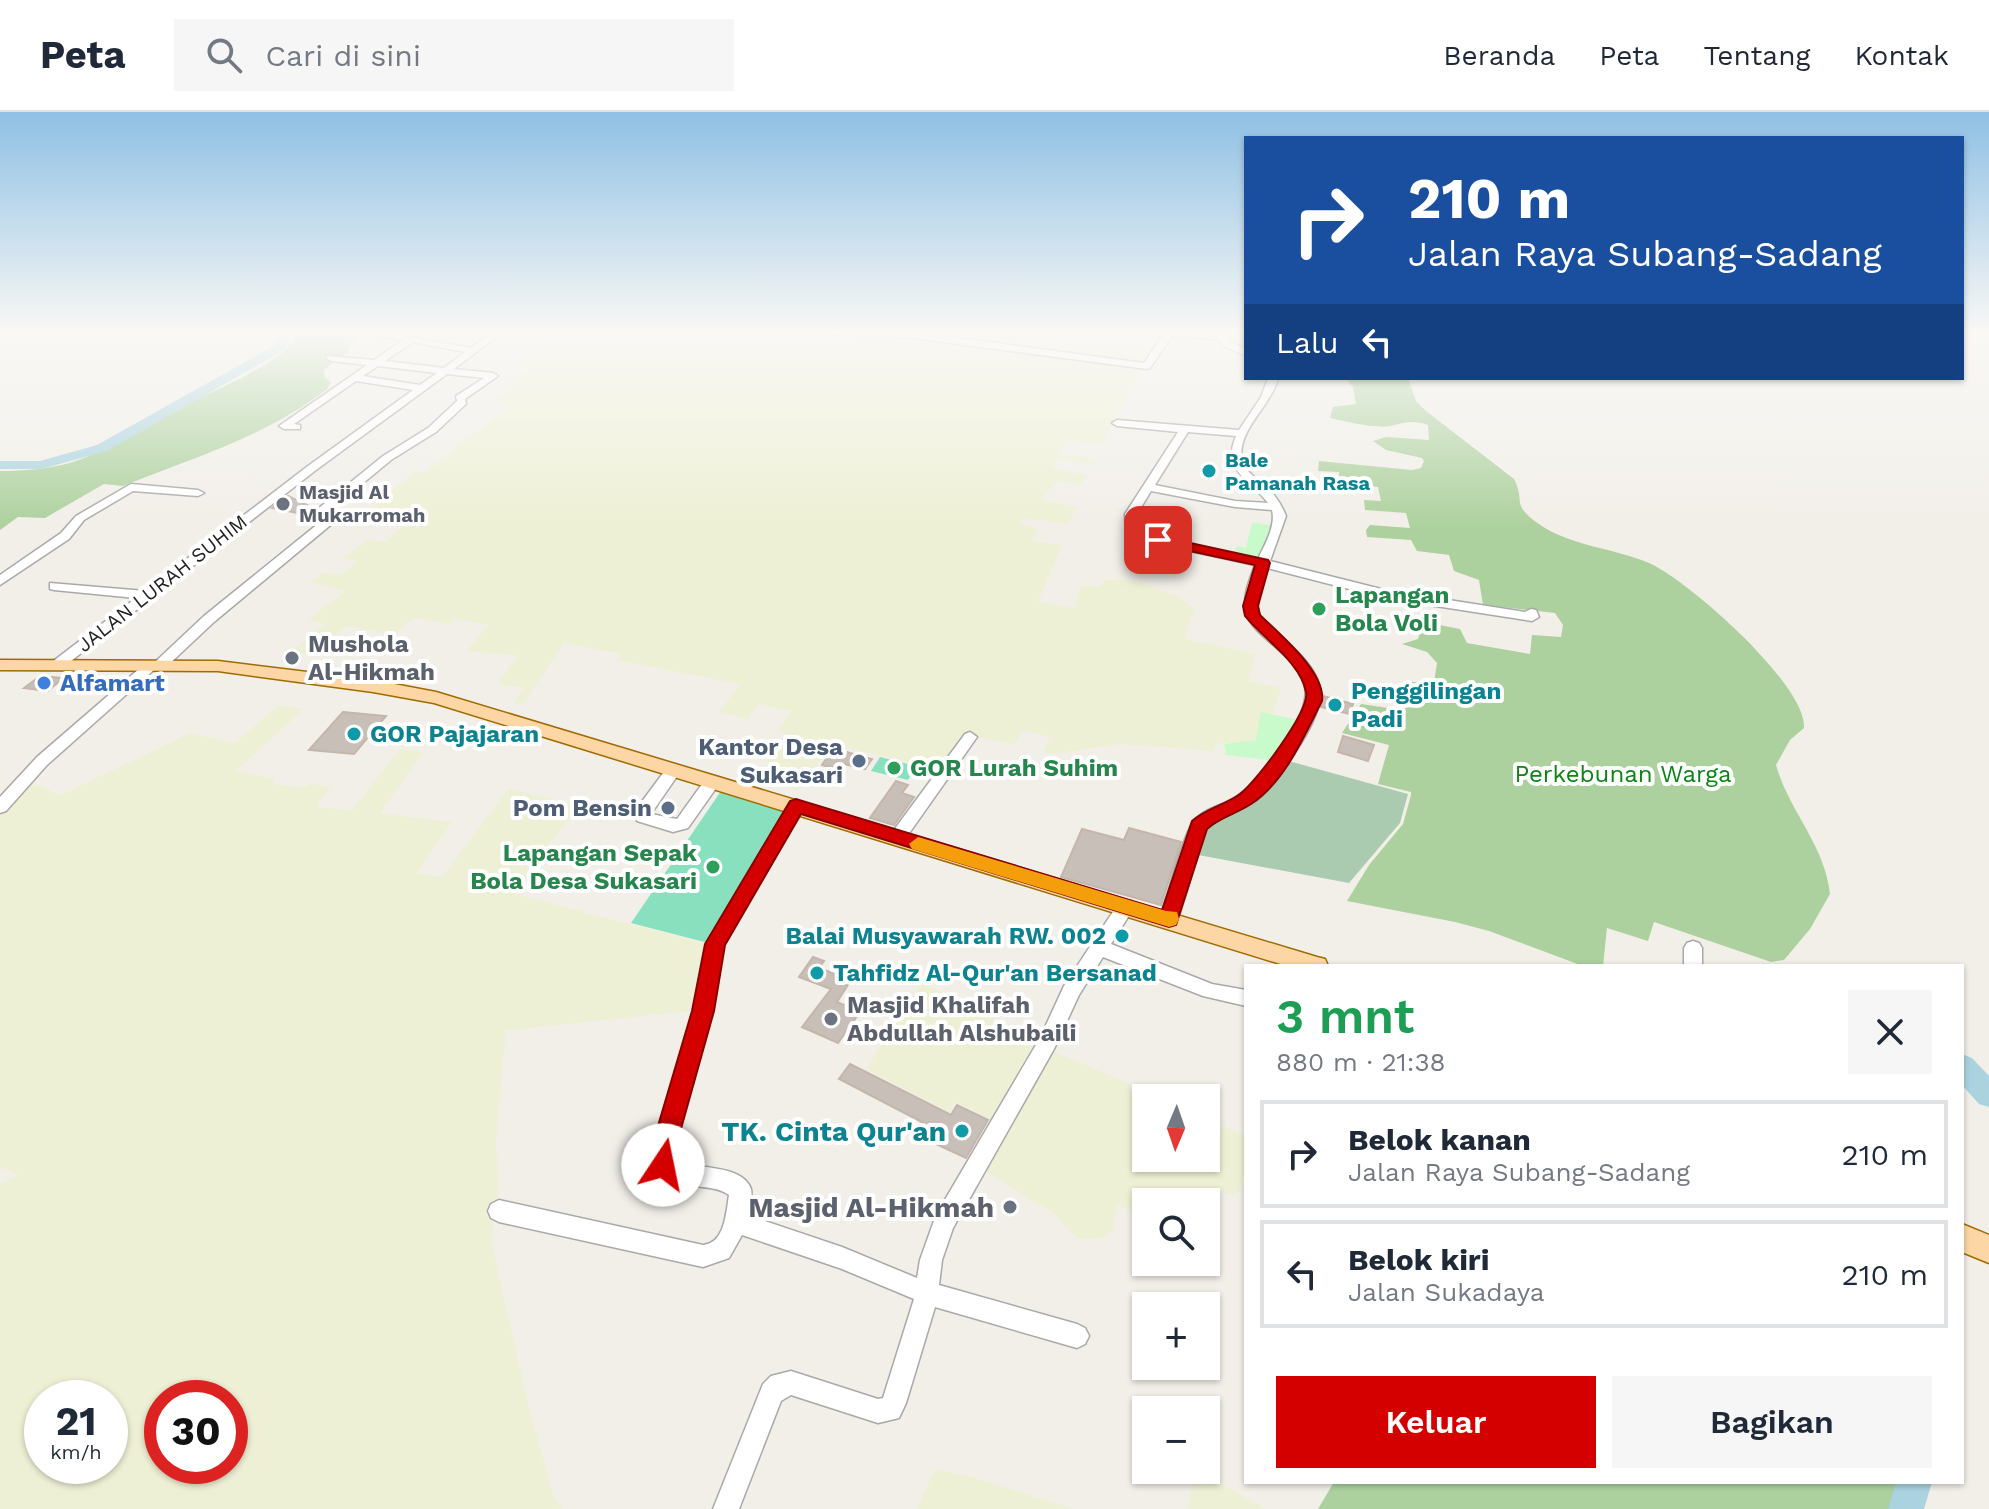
<!DOCTYPE html>
<html lang="id">
<meta charset="utf-8">
<style>
body{margin:0;font-family:"Work Sans",sans-serif;background:#f6f6f7;color:#1f2937;height:100vh;display:flex;flex-direction:column;font-size:30px;white-space:nowrap}
*{box-sizing:border-box;margin:0}
p{font-size:26px;color:#747a83}
.icon{flex:none;width:44px;height:44px;fill:none;stroke:currentColor;stroke-width:2;stroke-linecap:round;stroke-linejoin:round}
.map{position:relative;flex:1;overflow:hidden}
.sheet{position:absolute;left:1244px;top:852px;width:720px;height:520px;display:flex;flex-direction:column;background:#fff;border-radius:0px;box-shadow:0 2px 6px #0004}
.sheet>*{flex:none}
.banner{position:absolute;left:1244px;top:24px;width:720px;height:244px;border-radius:0px;box-shadow:0 2px 6px #0004;background:#1a4fa0;color:#fff;overflow:hidden}
.needle{width:52px;rotate:182deg}
.buttons{position:absolute;left:1132px;top:972px;display:grid;gap:16px}
.buttons a{display:grid;place-items:center;width:88px;height:88px;border-radius:0px;background:#fff;box-shadow:0 2px 6px #0004;font-size:40px}
.speed{position:absolute;left:24px;top:1268px;display:flex;gap:16px;font-size:40px;font-weight:700;text-align:center}
.speed>*{display:grid;place-content:center;width:104px;height:104px;border-radius:50%;background:#fff;box-shadow:0 2px 6px #0004;line-height:1}
.speed small{font-size:20px;font-weight:400}
.speed .limit{border:12px solid #d22;background:#fff;color:#111}
.pin{position:absolute;display:grid;place-items:center;width:68px;height:68px;color:#fff;margin:-34px;border-radius:16px;box-shadow:0 4px 12px #0006}
.me{position:absolute;width:88px;margin:-44px;rotate:11deg;stroke-linejoin:round;filter:drop-shadow(0 0 6px #0008)}
.turn{display:flex;align-items:center;gap:28px;height:168px;padding:0 32px;font-size:36px}
.turn .icon{width:104px;height:104px;stroke-width:2.5}
.turn b{display:block;font-size:56px;line-height:68px}
.then{display:flex;align-items:center;height:76px;padding:0 32px;background:#0003;gap:16px;font-size:30px}
.round{display:grid;place-items:center;flex:none;width:84px;height:84px;border-radius:0px;background:#f6f6f7}
.summary{display:flex;align-items:center;justify-content:space-between;height:136px;padding:0 32px}
h1{font-size:48px;font-weight:600;line-height:60px;color:#1e9e55}
.button{display:flex;gap:16px;margin-top:auto;padding:16px 32px}
.button a{flex:1;height:92px;border-radius:0px;background:#d40000;color:#fff;font-size:32px;font-weight:600;line-height:92px;text-align:center}
.button a+a{background:#f6f6f7;color:#1f2937}
ul{padding:0;list-style:none}
li{display:flex;align-items:center;gap:24px;height:108px;margin:0 16px 12px;padding:0 16px;border:4px solid #e0e1e3;border-radius:0px}
li div{flex:1}
li b{display:block;font-size:30px}
li em{font-style:normal}
header{display:flex;align-items:center;gap:48px;box-sizing:border-box;height:112px;padding:0 40px;background:#fff;border-bottom:2px solid #e0e1e3}
header strong{font-size:38px}
nav{display:flex;gap:44px;margin-inline-start:auto;font-size:28px}
.search{width:560px;height:72px;background:#f6f6f7;display:flex;align-items:center;gap:20px;box-sizing:border-box;padding:0 28px;border-radius:0px;color:#747a83;font-size:30px}
.map>svg:first-child{display:block}
.farmland{fill:#eef0d5;fill-rule:evenodd}
.forest{fill:#add19e}
.cemetery{fill:#aacbaf}
.park{fill:#c8facc}
.pitch{fill:#88e0be}
.lines{fill:none;stroke-linecap:round;stroke-linejoin:round}
.river{fill:#aad3df;fill-rule:evenodd}
.building{fill:#c7bfb8;stroke:#c4b6ab;stroke-width:2}
.minor-casing{stroke:#a9a9a9;stroke-width:3}
.major-casing{stroke:#a06b00;stroke-width:3}
.minor{fill:#fff;fill-rule:evenodd}
.major{fill:#fcd6a4;fill-rule:evenodd}
.route{fill:#d40000;stroke:#8a0000;stroke-width:2}
.slow{fill:#f59e0b}
.culture-dot{fill:#0f9aa8;stroke:#fff;stroke-width:3}
.worship-dot{fill:#6b7280;stroke:#fff;stroke-width:3}
.leisure-dot{fill:#2e9e5b;stroke:#fff;stroke-width:3}
.shop-dot{fill:#3f7fe0;stroke:#fff;stroke-width:3}
.service-dot{fill:#5c6f8a;stroke:#fff;stroke-width:3}
.labels{text-anchor:middle;dominant-baseline:central;stroke-width:8;stroke-linejoin:round;paint-order:stroke}
.far-culture-label{font-size:20px;font-weight:bold;fill:#0d838f;stroke:#fff;text-anchor:start}
.far-worship-label{font-size:20px;font-weight:bold;fill:#5b616d;stroke:#fff;text-anchor:start}
.far-street-label{font-size:20px;fill:#222;stroke:#fff}
.leisure-label{font-size:24px;font-weight:bold;fill:#27864d;stroke:#fff;text-anchor:start}
.worship-label{font-size:24px;font-weight:bold;fill:#5b616d;stroke:#fff;text-anchor:start}
.shop-label{font-size:24px;font-weight:bold;fill:#366cbe;stroke:#fff;text-anchor:start}
.culture-label{font-size:24px;font-weight:bold;fill:#0d838f;stroke:#fff;text-anchor:start}
.service-label{font-size:24px;font-weight:bold;fill:#4e5e75;stroke:#fff;text-anchor:end}
.park-label{font-size:24px;fill:#0c8416;stroke:#fff}
.near-culture-label{font-size:28px;font-weight:bold;fill:#0d838f;stroke:#fff;text-anchor:end}
.near-worship-label{font-size:28px;font-weight:bold;fill:#5b616d;stroke:#fff;text-anchor:end}
</style>
<header>
<strong>Peta</strong>
<div class="search"><svg class="icon" aria-label="search" viewBox="0 0 24 24"><circle cx="10" cy="10" r="6"/><path d="M15 15l6 6"/></svg>Cari di sini</div>
<nav><a>Beranda</a><a>Peta</a><a>Tentang</a><a>Kontak</a></nav>
</header>
<div class="map">
<svg width="1989" height="1397" viewBox="0 0 1989 1397">
<rect width="100%" height="100%" fill="#f2efe9"/>
<g class="farmland">
<polygon points="1163,219 1101,332 1066,328 1059,342 1095,347 1093,352 1060,347 1053,356 1086,363 1081,373 1057,369 1051,378 1047,378 1041,388 1077,395 1068,412 1023,406 1019,412 1037,416 1032,429 1062,433 1038,490 1074,496 1082,473 1100,475 1104,468 1131,468 1178,484 1194,497 1185,527 1256,542 1248,569 1281,576 1273,603 1261,601 1256,628 1217,632 1213,639 1121,632 1054,642 1043,640 1050,625 1023,618 1014,633 968,623 944,659 832,632 798,679 756,667 789,623 777,619 791,600 760,592 748,607 719,600 740,572 616,548 621,542 564,531 523,592 513,591 524,576 497,572 518,544 466,539 489,513 455,507 448,512 413,506 394,523 347,514 310,544 293,538 324,512 308,508 345,479 311,470 324,460 340,463 357,449 343,446 368,428 385,430 414,404 369,398 414,360 424,360 512,293 492,290 513,275 504,273 529,256 514,254 560,220"/>
<path d="M279,593L304,597L236,659L274,666L272,672L304,675L310,672L331,674L317,695L352,698L400,637L424,640L380,701L452,710L417,761L442,765L508,677L580,693L511,781L711,833L700,898L506,919L496,1030L499,1077L491,1128L529,1295L554,1386L562,1397H0V1071L19,1063L0,1055V700L25,674L34,672L46,676L59,684L190,621L235,631ZM42,1286H110V1354H42ZM162,1286H230V1354H162Z"/>
<polygon points="922,870 1051,938 1130,972 1129,978 1150,986 1146,986 1146,1046 1206,1046 1206,1008 1246,1023 1246,1060 1237,1084 1210,1078 1206,1090 1146,1090 1146,1106 1118,1093 1112,1120 1100,1127 1080,1127 1069,1119 1056,1103 979,1056 1004,1014 955,990 949,1000 866,957"/>
<polygon points="935,1357 969,1364 1074,1397 917,1397"/>
<polygon points="1197,1358 1199,1358 1265,1397 1187,1397"/>
</g>
<g class="forest">
<path d="M293,219H370L354,228L347,240L324,258L325,265L331,271L327,277C265,325 195,345 123,374L104,372L45,406L18,405L0,418V359C24,359 49,357 73,350C107,339 134,320 165,303C195,285 280,255 295,226Z"/>
<path d="M1345,266H1408L1416,289L1426,299L1514,367C1526,390 1510,392 1539,412C1570,434 1614,436 1649,451C1688,468 1807,573 1804,616L1790,628L1776,653C1789,699 1825,733 1830,782L1810,817L1784,848L1771,850L1654,810L1648,829L1607,816L1603,854H1583L1489,819L1455,810L1347,789L1369,753L1403,712L1411,683V680L1378,672L1389,633L1342,621L1361,592L1395,597L1413,595L1412,584L1398,577L1406,569L1429,572L1434,570L1437,551L1427,540L1402,532L1418,527L1421,517L1434,512L1460,517L1467,531L1530,542L1532,523L1561,525L1563,513L1555,501L1483,493L1479,468L1454,459L1449,443L1417,439L1411,428L1367,425L1366,418L1370,413L1410,416L1406,401L1365,398L1364,388L1381,389L1378,375L1339,372V360L1318,359L1319,349L1412,358L1421,356L1424,349L1422,346L1386,338L1373,329L1386,325L1429,328L1428,313C1413,307 1403,311 1390,314C1376,317 1344,309 1330,306L1333,295L1356,292L1353,275Z"/>
<polygon points="1334,1370 1914,1370 1906,1397 1318,1397"/>
</g>
<polygon class="cemetery" points="1285,648 1408,682 1400,711 1349,771 1193,742 1201,716"/>
<g class="park">
<polygon points="1252,410 1274,414 1260,448 1233,442 1237,434 1246,436"/>
<polygon points="1261,600 1298,608 1276,649 1226,643 1224,632 1256,628"/>
</g>
<g class="pitch">
<polygon points="880,645 916,654 908,668 871,659"/>
<polygon points="721,679 789,699 712,832 631,811"/>
</g>
<g class="lines">
<g class="river">
<polygon points="273,219 285,219 290,229 283,239 107,339 41,357 0,357 0,349 40,349 97,333 275,233 278,229"/>
<polygon points="1962,942 1972,946 1989,964 1989,995 1979,992 1962,973"/>
<polygon points="1896,1370 1932,1370 1924,1397 1888,1397"/>
</g>
</g>
<g class="building">
<polygon points="288,384 307,393 297,401 272,396"/>
<polygon points="40,564 63,566 48,579 24,576"/>
<polygon points="1323,584 1353,592 1350,602 1321,595"/>
<polygon points="343,600 386,604 354,642 309,638"/>
<polygon points="1343,624 1374,633 1368,649 1338,640"/>
<polygon points="834,635 844,637 843,639 872,647 865,657 836,650 832,656 822,653"/>
<polygon points="896,669 908,673 902,681 914,685 894,713 870,706"/>
<polygon points="1129,716 1181,730 1161,793 1061,765 1082,717 1124,728"/>
<polygon points="813,845 824,849 819,856 851,868 837,890 860,900 838,931 802,915 831,877 799,865"/>
<polygon points="850,952 951,1003 957,993 988,1008 966,1046 934,1031 941,1020 839,967"/>
</g>
<g class="lines">
<defs>
<g id="minor">
<path d="M375,219L471,236L494,219H504L454,257L493,261L498,264L465,287L466,292L436,320L391,348L327,401L339,406L214,510L165,556H156L47,653L6,699L0,701V685L37,645L147,550H155L204,504L324,407L314,404V400L383,344L428,316L457,289L456,284L484,266L447,262L316,358L62,556H52L50,553L52,550L136,486L54,478L50,477V471L145,479L308,354L413,278L356,269L294,312L300,313V317H284L279,314L367,253L331,249L326,246L328,244L374,248L403,228L375,223ZM413,230L465,240L444,256L385,249ZM378,254L437,261L420,273L363,264Z"/>
<polygon points="822,219 913,220 1144,251 1166,219 1216,222 1215,219 1224,219 1229,229 1246,237 1246,244 1222,233 1219,228 1173,223 1150,256 1147,257 913,226 826,222"/>
<path d="M1268,266H1278C1272,294 1233,321 1243,351C1247,362 1262,370 1270,378C1277,386 1282,394 1286,404L1270,449L1385,478L1525,500L1531,497L1536,498L1539,505L1532,509L1384,486L1267,456C1262,469 1256,484 1258,498C1260,511 1277,520 1286,529C1299,541 1315,556 1319,573C1327,604 1283,659 1263,680C1246,697 1223,701 1206,716L1178,807L1175,812L1169,814L1163,812L1160,807C1167,786 1183,723 1194,709C1204,696 1223,694 1236,685C1262,668 1300,619 1305,587C1312,546 1253,530 1246,500C1242,485 1250,467 1255,453L1126,425L1125,402L1178,320L1117,314L1112,311L1117,308L1239,318L1261,285ZM1188,320L1236,324C1221,359 1250,367 1268,391L1235,389L1155,373ZM1151,379L1235,395L1272,398C1276,414 1265,432 1258,447L1136,420L1137,402Z"/>
<polygon points="131,372 198,378 204,381 198,384 133,379 84,408 69,427 0,473 0,463 61,421 76,404"/>
<polygon points="970,620 977,625 903,730 891,730 889,726 891,722 965,622"/>
<polygon points="674,652 682,657 651,702 677,707 707,665 713,664 721,669 688,716 673,720 637,709 635,699 669,653"/>
<path d="M796,688L804,694L724,833L712,899L675,1031L674,1048L678,1051C697,1056 743,1053 751,1077C753,1085 749,1095 747,1103L842,1135L917,1166L920,1148L936,1103L1040,926L1064,874L1120,789H1132L1135,794L1111,832L1212,872L1246,878V894L1203,884L1103,845L1079,883L1054,937L953,1116L942,1148L939,1173L1077,1212L1085,1216L1089,1224L1085,1232L1077,1236L935,1195L906,1291L899,1306L878,1311L791,1283L781,1289L739,1397H713L763,1272L771,1264L791,1259L878,1287L883,1286L914,1187L842,1157L742,1123L729,1146L703,1155L499,1110L491,1106L488,1099L491,1092L499,1088L703,1133C725,1131 726,1101 729,1083C712,1069 664,1080 654,1056C651,1049 654,1039 655,1031L694,899L706,832L790,690Z"/>
<polygon points="1693,829 1699,831 1702,836 1702,854 1684,854 1684,836 1687,831"/>
</g>
<g id="major">
<polygon points="0,548 218,549 373,568 436,580 1317,845 1325,847 1328,854 1287,854 434,591 373,580 218,559 0,558"/>
<polygon points="1962,1112 1989,1123 1989,1151 1962,1140"/>
</g>
</defs>
<use href="#minor" class="minor-casing"/>
<use href="#major" class="major-casing"/>
<use href="#minor" class="minor"/>
<use href="#major" class="major"/>
</g>
<linearGradient id="sky" x2="0" y2="1"><stop stop-color="#8fc0e4"/><stop offset="0.53" stop-color="#f9f8f5"/><stop offset="1" stop-color="#f9f8f5" stop-opacity="0"/></linearGradient>
<rect width="1989" height="415" fill="url(#sky)"/>
<path class="route" d="M1158,424L1268,448L1270,451L1258,494L1260,503C1279,522 1326,560 1322,589C1304,624 1285,670 1251,692C1236,702 1220,705 1207,717L1176,813L1169,815L801,702L725,833L714,899L677,1031L672,1061L663,1064L654,1061L651,1053L653,1031L692,899L705,832L790,689L796,687L1162,798L1192,709C1207,696 1225,693 1240,682C1256,670 1310,599 1306,580C1300,549 1264,528 1245,504L1243,494L1255,453L1153,431L1151,428Z"/>
<polygon class="slow" points="918,725 1166,799 1177,800 1179,807 1176,813 1169,815 912,737 909,732"/>
<g class="culture-dot">
<circle cx="1209" cy="359" r="8"/>
<circle cx="1335" cy="593" r="8"/>
<circle cx="354" cy="622" r="8"/>
<circle cx="1122" cy="824" r="8"/>
<circle cx="817" cy="861" r="8"/>
<circle cx="962" cy="1019" r="8"/>
</g>
<g class="worship-dot">
<circle cx="283" cy="392" r="8"/>
<circle cx="292" cy="546" r="8"/>
<circle cx="831" cy="907" r="8"/>
<circle cx="1010" cy="1095" r="8"/>
</g>
<g class="leisure-dot">
<circle cx="1319" cy="497" r="8"/>
<circle cx="894" cy="656" r="8"/>
<circle cx="713" cy="755" r="8"/>
</g>
<circle class="shop-dot" cx="44" cy="571" r="8"/>
<g class="service-dot">
<circle cx="859" cy="649" r="8"/>
<circle cx="668" cy="696" r="8"/>
</g>
<g class="labels">
<g class="far-culture-label">
<text x="1225" y="348">Bale<tspan x="1225" dy="23">Pamanah Rasa</tspan></text>
</g>
<g class="far-worship-label">
<text x="299" y="380">Masjid Al<tspan x="299" dy="23">Mukarromah</tspan></text>
</g>
<g class="far-street-label">
<text transform="translate(162 471) rotate(-38)">JALAN LURAH SUHIM</text>
</g>
<g class="leisure-label">
<text x="1335" y="483">Lapangan<tspan x="1335" dy="28">Bola Voli</tspan></text>
<text x="910" y="656">GOR Lurah Suhim</text>
<text x="697" y="741" text-anchor="end">Lapangan Sepak<tspan x="697" dy="28">Bola Desa Sukasari</tspan></text>
</g>
<g class="worship-label">
<text x="308" y="532">Mushola<tspan x="308" dy="28">Al-Hikmah</tspan></text>
<text x="847" y="893">Masjid Khalifah<tspan x="847" dy="28">Abdullah Alshubaili</tspan></text>
</g>
<g class="shop-label">
<text x="60" y="571">Alfamart</text>
</g>
<g class="culture-label">
<text x="1351" y="579">Penggilingan<tspan x="1351" dy="28">Padi</tspan></text>
<text x="370" y="622">GOR Pajajaran</text>
<text x="1106" y="824" text-anchor="end">Balai Musyawarah RW. 002</text>
<text x="833" y="861">Tahfidz Al-Qur'an Bersanad</text>
</g>
<g class="service-label">
<text x="843" y="635">Kantor Desa<tspan x="843" dy="28">Sukasari</tspan></text>
<text x="652" y="696">Pom Bensin</text>
</g>
<g class="park-label">
<text x="1623" y="662">Perkebunan Warga</text>
</g>
<g class="near-culture-label">
<text x="946" y="1019">TK. Cinta Qur'an</text>
</g>
<g class="near-worship-label">
<text x="994" y="1095">Masjid Al-Hikmah</text>
</g>
</g>
</svg>
<div class="buttons">
<a><svg class="needle" viewBox="-14 -14 28 28"><path d="M0-13l5 13h-10z" fill="#e53935"/><path d="M0 13l5-13h-10z" fill="#747a83"/></svg></a>
<a><svg class="icon" aria-label="search" viewBox="0 0 24 24"><circle cx="10" cy="10" r="6"/><path d="M15 15l6 6"/></svg></a>
<a>+</a>
<a>−</a>
</div>
<div class="speed"><div>21<small>km/h</small></div><div class="limit">30</div></div>
<div class="pin" style="left:1158px;top:428px;background:#d93025"><svg class="icon" aria-label="arrive" viewBox="0 0 24 24"><path d="M6 21V4h12l-3 4 3 4H6"/></svg></div>
<svg class="me" style="left:663px;top:1053px" viewBox="-20 -20 40 40"><circle r="19" fill="#fff"/><path d="M0-13L10 11 0 6-10 11z" fill="#d40000"/></svg>
<div class="banner">
<div class="turn"><svg class="icon" aria-label="right" viewBox="0 0 24 24"><path d="M7 20v-9h11M14 6l5 5-5 5"/></svg><div><b>210 m</b>Jalan Raya Subang-Sadang</div></div>
<div class="then">Lalu<svg class="icon" aria-label="left" viewBox="0 0 24 24"><path d="M17 20v-9H6M10 6l-5 5 5 5"/></svg></div>
</div>
<section class="sheet">
<div class="summary"><div><h1>3 mnt</h1><p>880 m · 21:38</p></div><a class="round"><svg class="icon" aria-label="close" viewBox="0 0 24 24"><path d="M6 6l12 12M18 6L6 18"/></svg></a></div>
<ul>
<li><svg class="icon" aria-label="right" viewBox="0 0 24 24"><path d="M7 20v-9h11M14 6l5 5-5 5"/></svg><div><b>Belok kanan</b><p>Jalan Raya Subang-Sadang</p></div><em>210 m</em></li>
<li><svg class="icon" aria-label="left" viewBox="0 0 24 24"><path d="M17 20v-9H6M10 6l-5 5 5 5"/></svg><div><b>Belok kiri</b><p>Jalan Sukadaya</p></div><em>210 m</em></li>
</ul>
<div class="button"><a>Keluar</a><a>Bagikan</a></div>
</section>
</div>
